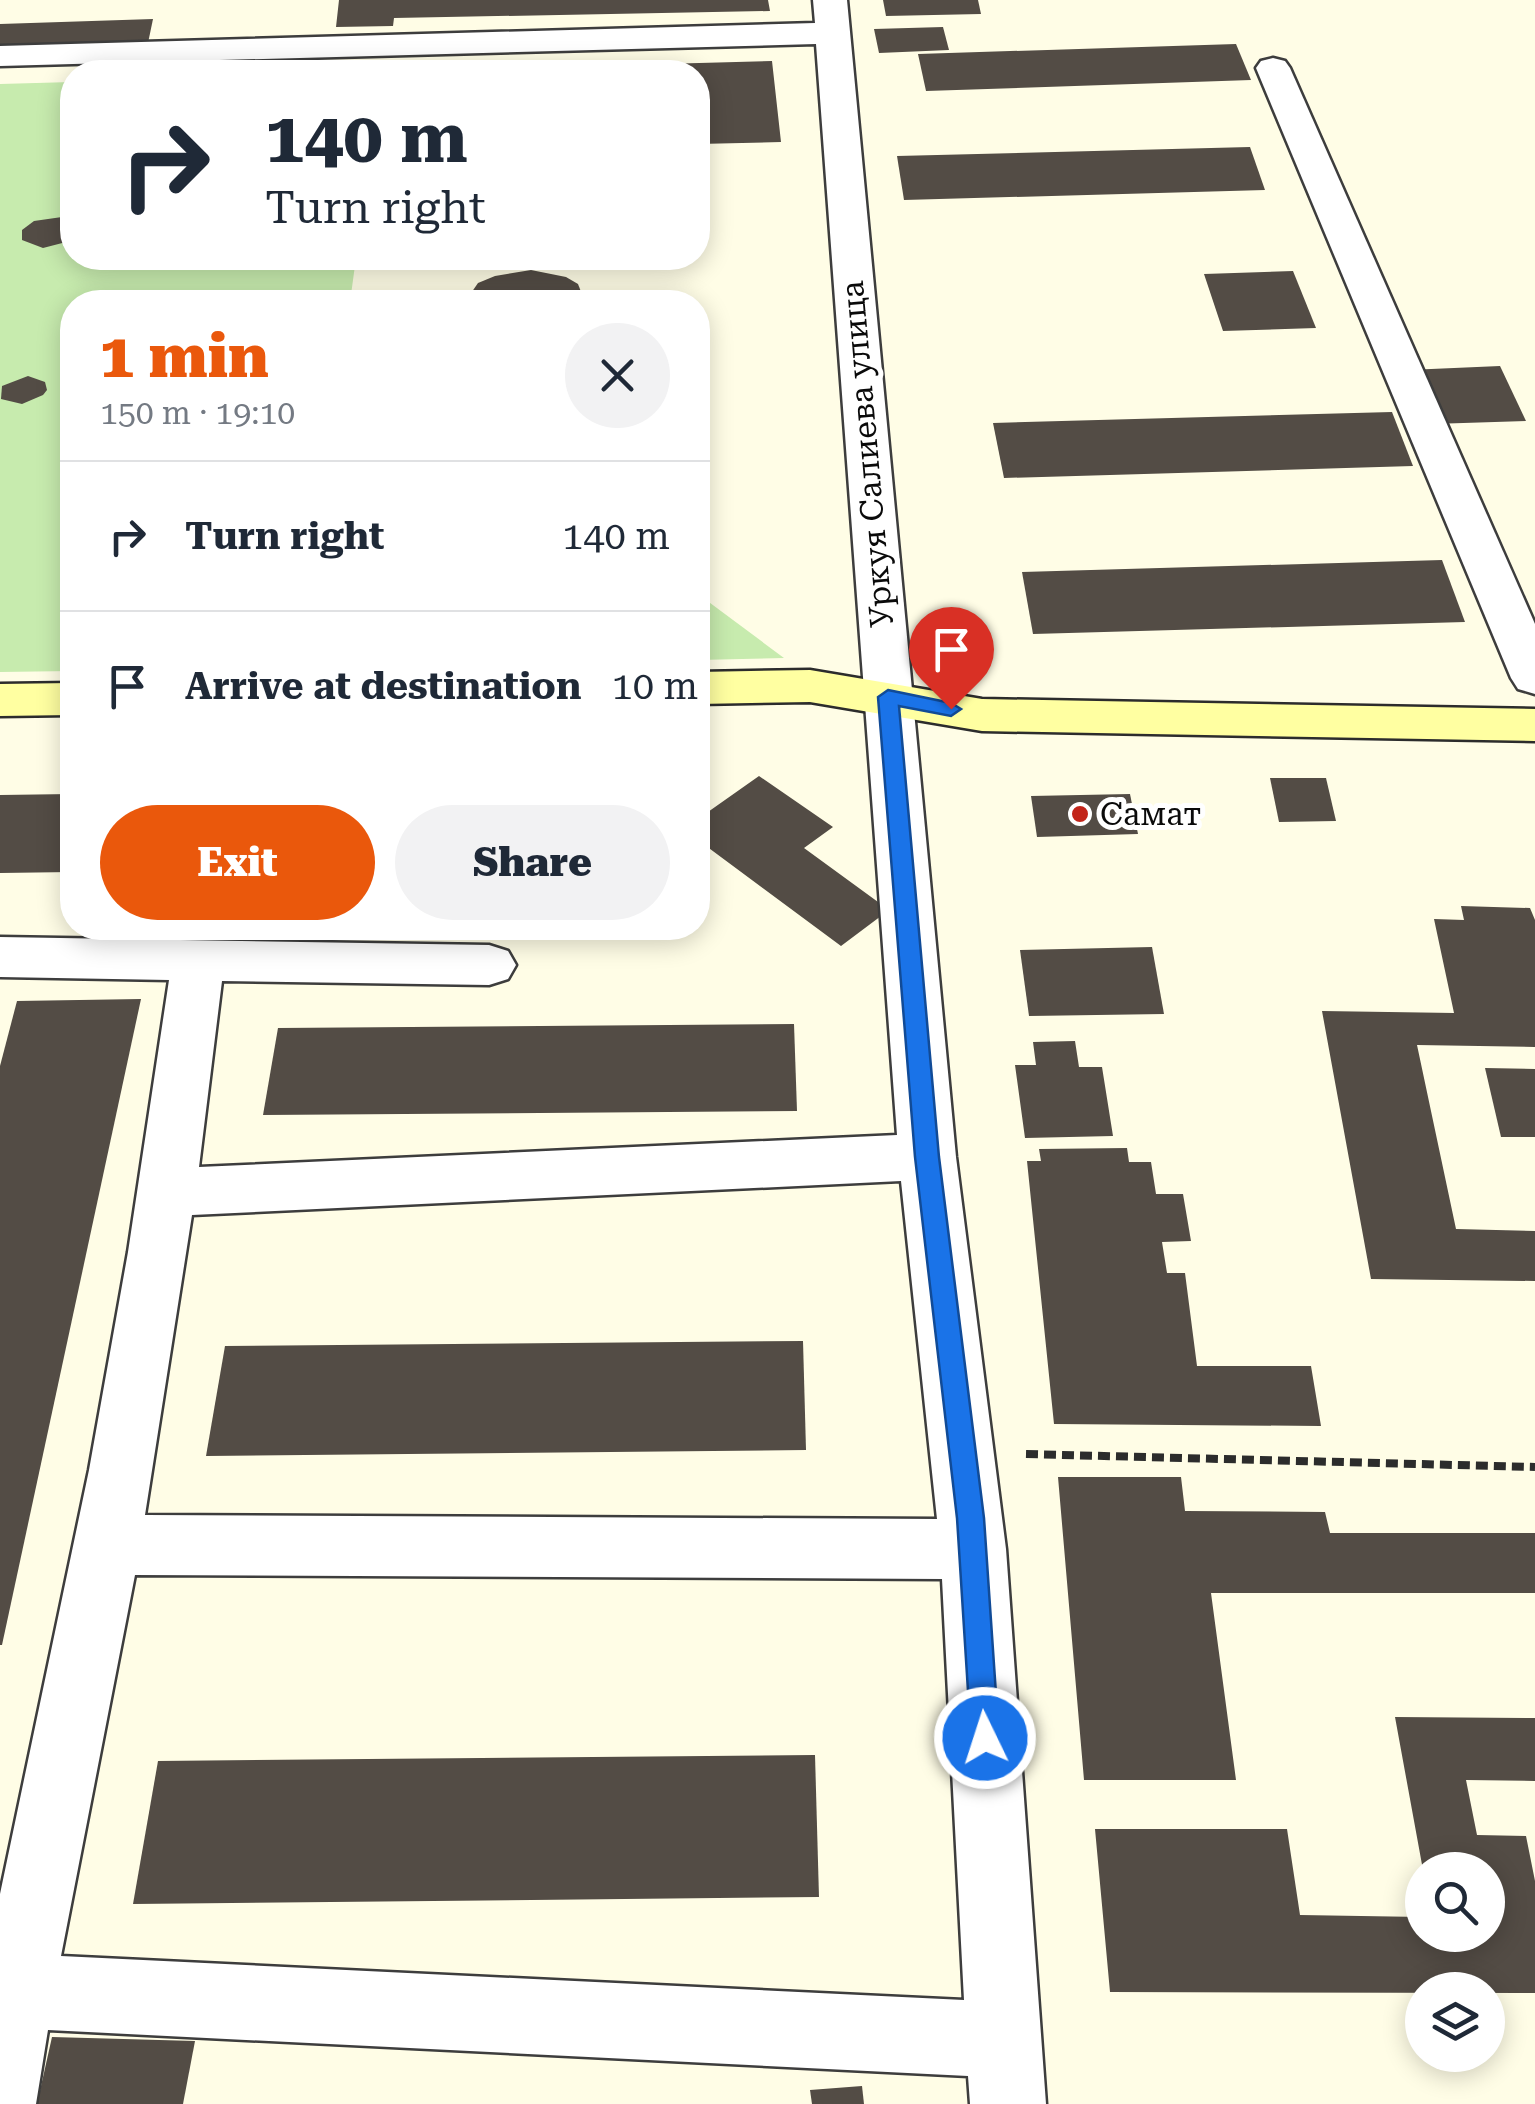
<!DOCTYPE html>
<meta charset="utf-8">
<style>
body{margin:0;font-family:"Roboto Serif",serif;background:#f2f2f3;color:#1f2937;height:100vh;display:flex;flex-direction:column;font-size:38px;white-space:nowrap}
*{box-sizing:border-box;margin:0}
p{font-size:32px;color:#747a83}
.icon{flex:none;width:55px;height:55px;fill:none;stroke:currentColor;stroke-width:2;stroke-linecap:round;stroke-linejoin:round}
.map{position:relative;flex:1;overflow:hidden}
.sheet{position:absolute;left:60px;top:290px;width:650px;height:650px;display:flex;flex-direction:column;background:#fff;border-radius:40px;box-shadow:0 5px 25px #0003}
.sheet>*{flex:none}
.hud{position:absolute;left:60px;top:60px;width:650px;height:210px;border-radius:40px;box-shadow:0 5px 25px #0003;background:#fff;color:#1f2937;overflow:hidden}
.buttons{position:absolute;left:1405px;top:1852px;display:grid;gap:20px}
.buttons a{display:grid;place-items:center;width:100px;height:100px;border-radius:50%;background:#fff;box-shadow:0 5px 25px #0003;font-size:50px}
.pin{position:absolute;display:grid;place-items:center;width:85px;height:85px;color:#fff;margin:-102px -42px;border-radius:50% 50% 50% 0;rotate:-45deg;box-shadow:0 0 10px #0007}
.pin .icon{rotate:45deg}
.me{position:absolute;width:110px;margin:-55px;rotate:356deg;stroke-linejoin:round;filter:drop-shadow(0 0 8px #0008)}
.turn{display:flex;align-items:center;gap:35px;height:210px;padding:0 40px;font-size:45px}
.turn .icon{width:130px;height:130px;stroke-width:2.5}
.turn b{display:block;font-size:70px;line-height:85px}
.round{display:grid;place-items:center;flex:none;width:105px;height:105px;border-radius:52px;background:#f2f2f3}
.overview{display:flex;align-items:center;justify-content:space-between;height:170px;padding:0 40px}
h1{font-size:60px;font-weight:800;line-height:75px;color:#ea580c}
.primary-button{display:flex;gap:20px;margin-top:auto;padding:20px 40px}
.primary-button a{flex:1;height:115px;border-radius:60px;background:#ea580c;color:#fff;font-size:40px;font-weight:800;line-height:115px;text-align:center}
.primary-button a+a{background:#f2f2f3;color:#1f2937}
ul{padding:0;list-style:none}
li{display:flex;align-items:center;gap:30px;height:150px;padding:0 40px;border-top:2px solid #e0e1e3}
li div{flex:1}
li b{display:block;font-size:38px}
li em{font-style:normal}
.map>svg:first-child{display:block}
.green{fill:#c7ebae}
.building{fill:#534c45}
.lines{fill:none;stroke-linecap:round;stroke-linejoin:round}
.street-casing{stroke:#3d3d3d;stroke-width:5}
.secondary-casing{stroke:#2c2c2c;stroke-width:5}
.path{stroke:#2c2c2c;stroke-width:8;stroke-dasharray:12 6;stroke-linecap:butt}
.street{fill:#fff;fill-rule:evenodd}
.secondary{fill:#ffffa1;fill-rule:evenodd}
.route{fill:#1a73e8;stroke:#114b97;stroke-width:2.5}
.poi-dot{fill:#c22419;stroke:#fff;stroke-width:4}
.labels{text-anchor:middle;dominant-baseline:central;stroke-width:10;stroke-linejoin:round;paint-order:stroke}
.street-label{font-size:32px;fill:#0a0a0a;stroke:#fff}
.poi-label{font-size:32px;fill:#0a0a0a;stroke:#fff;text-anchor:start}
</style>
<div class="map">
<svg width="1535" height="2104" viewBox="0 0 1535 2104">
<rect width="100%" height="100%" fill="#fffde6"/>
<g class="green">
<polygon points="72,82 72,258 356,258 350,302 72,302 72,671 0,672 0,84"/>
<polygon points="698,594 784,658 698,660"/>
</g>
<g class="building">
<polygon points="339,0 768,0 770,11 394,18 393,26 336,27"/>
<polygon points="883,0 978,0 981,14 886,16"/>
<polygon points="153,19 148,43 0,48 0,24"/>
<polygon points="943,27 949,50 879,53 874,29"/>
<polygon points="1236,44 1251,80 926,91 918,54"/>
<polygon points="772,61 781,142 698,144 698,72 625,72 625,65"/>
<polygon points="1250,147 1265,190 904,200 897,156"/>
<polygon points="62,217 72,220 70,241 43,248 22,240 22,230 34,221"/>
<polygon points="531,270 566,277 578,284 585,302 465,302 478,283 495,276"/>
<polygon points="1293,271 1316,328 1223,331 1204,274"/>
<polygon points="1500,366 1526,421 1432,424 1408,370"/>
<polygon points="28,376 45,382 47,390 43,395 22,404 1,399 2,386"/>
<polygon points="1392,412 1413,466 1004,478 993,423"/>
<polygon points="1442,560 1465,622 1033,634 1022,572"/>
<polygon points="759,776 833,827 804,848 889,910 841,946 698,840 698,819"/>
<polygon points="1270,778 1326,778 1336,821 1279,822"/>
<polygon points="72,794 72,872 0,873 0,795"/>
<polygon points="1130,794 1138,834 1037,837 1031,796"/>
<polygon points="1461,906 1530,908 1535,920 1535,1047 1417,1045 1456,1229 1535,1231 1535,1281 1371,1279 1322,1011 1454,1013 1434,919 1464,920"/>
<polygon points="1152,947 1164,1014 1029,1016 1020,950"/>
<polygon points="141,999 2,1645 0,1645 0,1066 17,1001"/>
<polygon points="794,1024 797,1111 263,1115 278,1028"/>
<polygon points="1075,1041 1079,1067 1102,1067 1113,1136 1025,1138 1015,1065 1036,1065 1033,1042"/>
<polygon points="1485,1068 1535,1069 1535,1137 1501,1137"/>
<polygon points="1127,1148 1129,1162 1151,1162 1156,1194 1183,1194 1191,1241 1162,1242 1167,1273 1185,1273 1197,1366 1311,1366 1321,1426 1054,1424 1027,1161 1041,1161 1039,1149"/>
<polygon points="803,1341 806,1450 206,1456 225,1346"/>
<polygon points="1058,1477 1181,1477 1185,1511 1325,1512 1330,1533 1535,1533 1535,1593 1211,1593 1236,1780 1084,1780"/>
<polygon points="1395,1717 1535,1718 1535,1781 1466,1780 1477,1835 1526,1836 1535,1881 1535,1993 1110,1992 1095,1829 1287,1829 1300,1915 1422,1917 1422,1935 1488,1935 1488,1870 1423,1870"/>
<polygon points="815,1755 819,1897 133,1904 158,1761"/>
<polygon points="52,2037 195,2041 183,2104 37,2104"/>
<polygon points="862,2086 864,2104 812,2104 810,2090"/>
</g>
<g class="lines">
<defs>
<g id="street">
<path d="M813,0H847L956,1157L1006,1549L1046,2104H970L968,2076L48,2030L36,2104H0V1894L89,1470L128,1252L169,980L0,977V937L489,945L508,951L516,965L508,979L489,985L222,981L199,1167L897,1135L816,44L0,66V46L815,23ZM901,1181L937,1519L145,1515L192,1215ZM135,1575L942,1579L964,2000L61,1956Z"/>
<polygon points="1273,58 1285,61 1290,68 1535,624 1535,694 1518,689 1511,678 1256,68 1261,61"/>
</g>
<g id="secondary">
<polygon points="810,670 982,699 1535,709 1535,741 982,731 810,702 698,704 698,672"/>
<polygon points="72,683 72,715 0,716 0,684"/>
</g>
</defs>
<use href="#street" class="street-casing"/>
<use href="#secondary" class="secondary-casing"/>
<polyline class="path" points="1026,1454 1535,1467"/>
<use href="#street" class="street"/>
<use href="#secondary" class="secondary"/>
</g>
<polygon class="route" points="888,690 951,703 961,709 951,716 899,706 939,1157 984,1518 999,1738 995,1748 985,1752 975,1748 971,1738 957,1518 915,1157 878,697"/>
<circle class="poi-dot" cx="1080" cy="814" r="10"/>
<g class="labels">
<g class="street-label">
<text transform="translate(867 454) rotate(-95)">Уркуя Салиева улица</text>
</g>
<g class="poi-label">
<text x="1100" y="814">Самат</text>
</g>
</g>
</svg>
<div class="buttons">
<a><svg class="icon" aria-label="search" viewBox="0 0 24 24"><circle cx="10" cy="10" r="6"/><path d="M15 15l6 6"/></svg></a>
<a><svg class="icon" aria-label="layers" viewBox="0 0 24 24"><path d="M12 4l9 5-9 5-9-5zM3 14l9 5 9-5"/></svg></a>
</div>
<div class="pin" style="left:951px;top:709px;background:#d93025"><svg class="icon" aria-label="arrive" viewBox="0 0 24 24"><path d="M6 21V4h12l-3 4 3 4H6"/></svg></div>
<svg class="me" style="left:985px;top:1738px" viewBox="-20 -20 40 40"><circle r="17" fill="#1a73e8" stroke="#fff" stroke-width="3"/><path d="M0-11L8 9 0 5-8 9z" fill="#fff"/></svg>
<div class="hud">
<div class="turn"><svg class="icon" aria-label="right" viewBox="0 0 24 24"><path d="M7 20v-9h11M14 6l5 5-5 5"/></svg><div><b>140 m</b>Turn right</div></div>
</div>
<section class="sheet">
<div class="overview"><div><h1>1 min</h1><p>150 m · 19:10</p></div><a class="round"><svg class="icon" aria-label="close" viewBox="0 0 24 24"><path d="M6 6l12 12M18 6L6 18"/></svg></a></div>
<ul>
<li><svg class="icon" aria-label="right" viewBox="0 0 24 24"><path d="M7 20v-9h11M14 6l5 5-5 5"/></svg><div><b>Turn right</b></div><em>140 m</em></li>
<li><svg class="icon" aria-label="arrive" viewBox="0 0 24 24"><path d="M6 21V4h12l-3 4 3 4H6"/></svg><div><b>Arrive at destination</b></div><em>10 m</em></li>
</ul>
<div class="primary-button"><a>Exit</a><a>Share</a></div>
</section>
</div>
